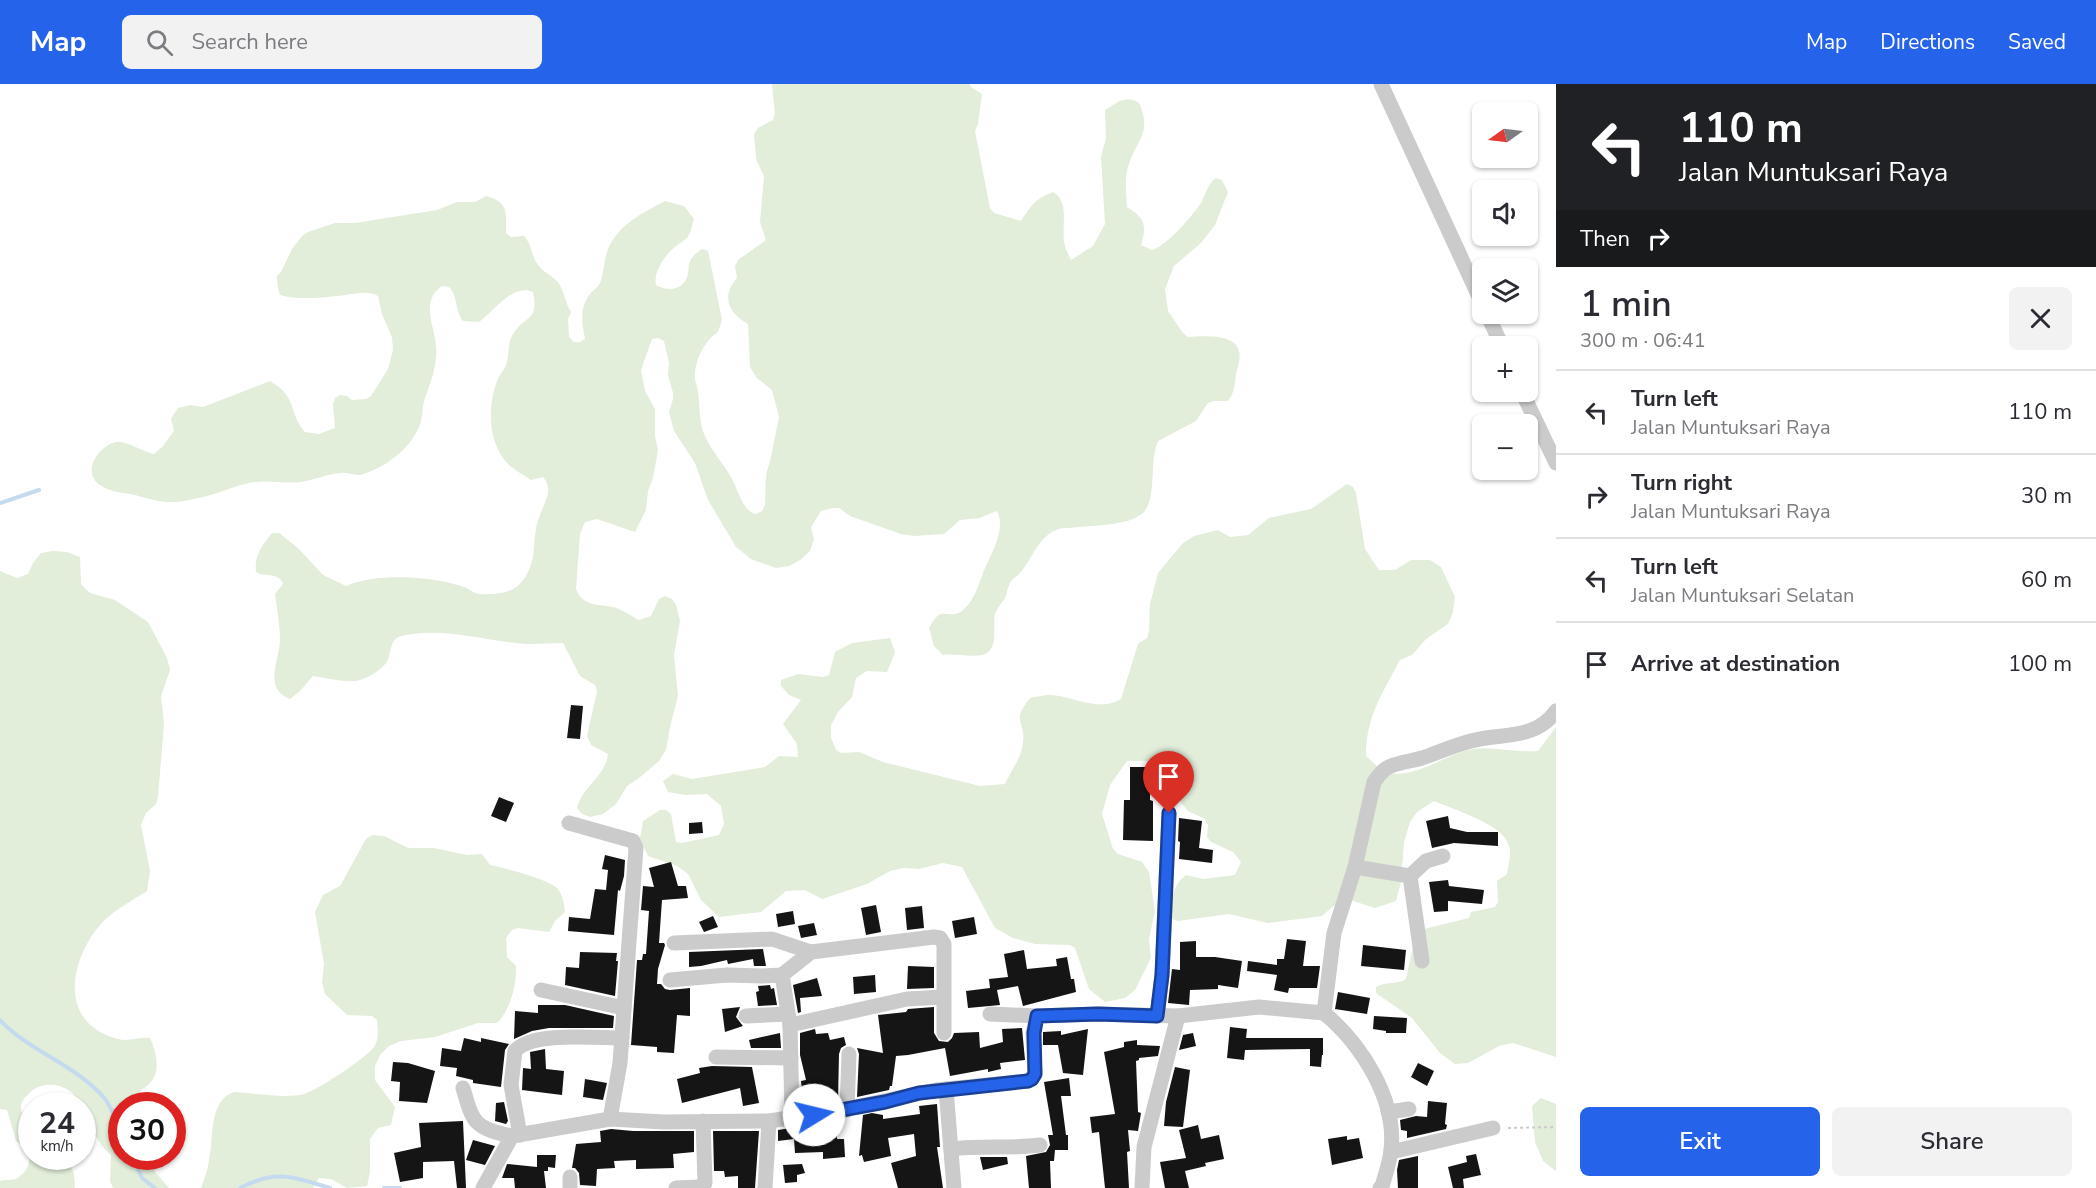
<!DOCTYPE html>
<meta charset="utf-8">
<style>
body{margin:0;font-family:"Nunito Sans",sans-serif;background:#f2f2f3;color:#2b2b33;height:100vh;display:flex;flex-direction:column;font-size:22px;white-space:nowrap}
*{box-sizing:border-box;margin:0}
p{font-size:20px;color:#7c7c81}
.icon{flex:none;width:33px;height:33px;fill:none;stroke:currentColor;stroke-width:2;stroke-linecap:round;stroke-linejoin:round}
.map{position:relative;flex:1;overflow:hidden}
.panel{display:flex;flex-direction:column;background:#fff;width:540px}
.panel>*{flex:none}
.banner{background:#202124;color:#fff;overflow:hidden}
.needle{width:39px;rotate:256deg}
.buttons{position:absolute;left:1472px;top:18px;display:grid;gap:12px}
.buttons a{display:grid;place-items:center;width:66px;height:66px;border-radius:9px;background:#fff;box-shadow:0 2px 4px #0004;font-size:30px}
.speed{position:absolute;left:18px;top:1008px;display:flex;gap:12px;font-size:30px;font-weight:700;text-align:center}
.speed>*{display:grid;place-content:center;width:78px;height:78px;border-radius:50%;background:#fff;box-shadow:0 2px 4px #0004;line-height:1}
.speed small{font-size:15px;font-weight:400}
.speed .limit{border:9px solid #d22;background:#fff;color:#111}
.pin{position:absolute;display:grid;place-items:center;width:51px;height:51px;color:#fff;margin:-62px -26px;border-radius:50% 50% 50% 0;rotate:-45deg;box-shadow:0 0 6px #0007}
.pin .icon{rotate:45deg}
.me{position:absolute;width:66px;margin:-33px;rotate:81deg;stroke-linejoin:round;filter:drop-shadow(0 0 4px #0008)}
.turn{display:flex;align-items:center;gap:21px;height:126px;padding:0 24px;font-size:27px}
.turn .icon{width:78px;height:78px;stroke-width:2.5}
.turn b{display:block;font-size:42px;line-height:51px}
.then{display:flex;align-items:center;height:57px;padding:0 24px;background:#0003;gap:12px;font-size:22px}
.round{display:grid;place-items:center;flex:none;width:63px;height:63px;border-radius:9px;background:#f2f2f3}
.overview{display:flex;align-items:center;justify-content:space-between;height:102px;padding:0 24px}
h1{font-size:36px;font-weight:600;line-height:45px}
.cta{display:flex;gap:12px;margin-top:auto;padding:12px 24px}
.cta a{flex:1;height:69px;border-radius:9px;background:#2563eb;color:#fff;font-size:24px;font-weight:600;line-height:69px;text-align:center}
.cta a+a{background:#f2f2f3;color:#2b2b33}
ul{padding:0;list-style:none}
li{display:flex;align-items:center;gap:18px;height:84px;padding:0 24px;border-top:2px solid #e1e1e2}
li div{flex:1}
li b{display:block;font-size:22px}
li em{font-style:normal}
header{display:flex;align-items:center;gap:36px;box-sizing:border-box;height:84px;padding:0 30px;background:#2563eb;color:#fff}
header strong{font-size:28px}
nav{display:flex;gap:33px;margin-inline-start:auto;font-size:21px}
.search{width:420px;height:54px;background:#f2f2f3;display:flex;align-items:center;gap:15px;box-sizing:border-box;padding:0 21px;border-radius:9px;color:#7c7c81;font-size:22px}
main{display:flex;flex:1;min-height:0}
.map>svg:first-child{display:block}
.green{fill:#e2edda}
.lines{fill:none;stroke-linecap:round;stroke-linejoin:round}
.stream{stroke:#c4daef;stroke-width:4}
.building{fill:#151515}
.path{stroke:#cbcbcb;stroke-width:2;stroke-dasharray:3 3;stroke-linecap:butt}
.minor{stroke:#cbcbcb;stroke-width:15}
.route-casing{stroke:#184099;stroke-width:15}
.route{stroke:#2563eb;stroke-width:10}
</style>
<header>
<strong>Map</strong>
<div class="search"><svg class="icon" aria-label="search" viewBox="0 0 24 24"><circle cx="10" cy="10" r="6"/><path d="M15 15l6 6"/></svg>Search here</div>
<nav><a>Map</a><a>Directions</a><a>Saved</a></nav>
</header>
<main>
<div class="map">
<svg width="1556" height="1104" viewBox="0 0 1556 1104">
<rect width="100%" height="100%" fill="#fff"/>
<g class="green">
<path d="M772,0H970L971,3L982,10L978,40L975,47L990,124L994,129L1021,137C1030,123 1036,114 1053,108C1071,118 1060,145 1065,162C1066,167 1069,171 1071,176L1093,162L1105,140L1101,73L1106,54L1105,26C1117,19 1126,10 1139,19C1152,48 1138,54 1129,80C1124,94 1126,109 1127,123C1145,134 1147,141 1141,161L1152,166C1166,163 1193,131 1201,119C1206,110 1207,100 1216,94L1222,96L1228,108L1215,141L1201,159L1174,182L1165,205L1168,227L1183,249L1188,253C1202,252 1235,249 1239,267C1241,274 1238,283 1236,290C1235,300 1234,310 1228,317H1214L1208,319L1196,337L1158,357C1149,377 1157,413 1144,428C1129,443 1090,441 1069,444C1065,444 1060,444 1056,446C1036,455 1032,477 1018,491C1014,494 1011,496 1009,501C1007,505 1007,510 1005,514C1002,519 997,524 995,530C992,542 999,560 987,569C979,575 955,569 943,571L934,562L929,544C942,518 947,538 963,526C974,517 978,502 983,489C990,472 1007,445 997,427L979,434L960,436L944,450L914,452L901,450L850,432L839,424H833L821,427L811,443L814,455L810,467L800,476L789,482L776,484L751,475L736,463L708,416L695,379L674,347L669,328L673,315V309L668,291L669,279L664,257L658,254L652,255L641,286L645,307L655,325V352L658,366L653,394L648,407L646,426L635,448L597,435L585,438L580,450L576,505C583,523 598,520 613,523C622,525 631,532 639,536L651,532L659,515L665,512L672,515L676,521L680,537L674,571L678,612L670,643L666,666L659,677L639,694L627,702L616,720L603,730L590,733L582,730L577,724C582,703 605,693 608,670L591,661L587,652L597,607L595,601L580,592L563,559C547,559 531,561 516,559C478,555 440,543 401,552C389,555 392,570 386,579C380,587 365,596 355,597C342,598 326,594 313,592L300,607L290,615C263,605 279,577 280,557C280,541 277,525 275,510L283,500C278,487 266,494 256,488C254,472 262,461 272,449H279L298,464L323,491L346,502C373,490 416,492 446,498C451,499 458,501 464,503C468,504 471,508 476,509C480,511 485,510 490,510C509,510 521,504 529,486C536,471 533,455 537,440C540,425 556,407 543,393L531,396C524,391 514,386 508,380C488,359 487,324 497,297C499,291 504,287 506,281C509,272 508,257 513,250C526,230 539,238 533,208C513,199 494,227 479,238L463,237C455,227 458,212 449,203L442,202C420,218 434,240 436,261C438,279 431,298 425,314C422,322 423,329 421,337C414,362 387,383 363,390C356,393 348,388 341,389C327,390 314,396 301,398C286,400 270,396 255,398C239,400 223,408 207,412C195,415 179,419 166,418C156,417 145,414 135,411C124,409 110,408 100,401C81,389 98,362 116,358C126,356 143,368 154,370L163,362L174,347L171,335L178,324L191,321L203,323L270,297C299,314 287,327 305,348L319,350L335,344L333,320L335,314L340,311L347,312L352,316L366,315L371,312L388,285L393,266L392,253L382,230L378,212C367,205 350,211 337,212C319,214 297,216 280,211L278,204L277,192L281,188L292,165L303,151L308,148L335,139H355L437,126L457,118H475L486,112C509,118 506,129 506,149L511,153L524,152C531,159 531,169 536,178C544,190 549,189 557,197C564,205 565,219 571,228L568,235L569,253L574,258H580L585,255C582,238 579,225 590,210C594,205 600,202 601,196C604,187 604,177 607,168C616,142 642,129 665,117L684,122L694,135C692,141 691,149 687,154C684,157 679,159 675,163C665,171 653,188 656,201C669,209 685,205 688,190C689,186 688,183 689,180C691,173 697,168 702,165L708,167L722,236L718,248C705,256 695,276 695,291C694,297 698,303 698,309C700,323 699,337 704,350C710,365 723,379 731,393C738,405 742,427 756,430L762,427L765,421L766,391L771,373L779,333L772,306L757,294L750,283L748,240C728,229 721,212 737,194L735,182L738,176L766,156L760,138L764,92L756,75L754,50L758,44L773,36L775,30Z"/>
<path d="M1347,400L1353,403L1356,409L1365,465L1379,486H1395L1411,476H1430L1441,483L1455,513L1453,528L1448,540L1426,555L1412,571L1400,576C1382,610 1366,633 1366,672C1372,677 1378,684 1384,687C1409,699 1447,669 1473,665C1495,662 1516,669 1538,667L1556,643V973L1513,959L1499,962L1468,979L1455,980L1440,969L1412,934L1376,909V903C1386,897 1397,901 1406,895L1415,853L1424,845L1469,834L1471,828L1495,823L1498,818L1497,797L1507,790C1508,782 1512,770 1509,762C1504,740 1454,726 1434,717L1417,728L1410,738L1404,758L1401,798L1396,817L1375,824L1350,816L1344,817L1332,823L1322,832L1268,839L1229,830L1178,837L1172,835C1170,819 1172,801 1186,791L1204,795L1235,791L1241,778L1233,768L1211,758L1207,753L1208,741L1205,735L1188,727L1174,710L1167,690L1146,677H1127L1110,701L1102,730L1113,765L1118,770L1142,778L1149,788L1155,827L1149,855L1151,874L1135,906L1125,914L1105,918L1089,905L1075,864L1070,861L1035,860L1013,854L995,844L962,783L943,779L919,785L904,784L890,787L867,800L822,815L805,806L786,807L761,828L719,833L701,816L688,790L677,782L648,772L640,755L643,737L660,726H666L671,730L676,758L682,759L719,751L724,740L721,722L707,710L686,711L668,708L663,697L673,690L692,695L765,683L779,672L798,673L797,660L783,640L801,616L789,611L781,602V596L798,590L823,593L829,591L835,568L852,559L890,554L895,568L887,588L867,587L856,594L852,613L838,628L831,641V654L836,666L841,669L859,668L883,678L980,702L1005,700C1011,687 1021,674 1023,659C1026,635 1010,640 1030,614C1036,613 1044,611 1050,611C1074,612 1098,629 1121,615L1138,560L1147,554L1149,547L1150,520L1158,489L1183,459L1194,452L1218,446L1230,453L1248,451L1269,434L1311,425Z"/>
<path d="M53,467L67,468L80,473L81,500L90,509L115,516L148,538L167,574L170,586L161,612L164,639L158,713L156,720L146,729L141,741L150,787L147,807C130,818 108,829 96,846C67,884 62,941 118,955C128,958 139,953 150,954C155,964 160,983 154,993C151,1000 142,1005 136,1011V1021L122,1022V1072L152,1073L155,1088L169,1104H113L110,1097L111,1071C86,1052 90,1007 55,1001C48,1000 39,1001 33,1006C28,1010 20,1017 21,1024C21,1033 30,1037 32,1044C33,1053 32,1064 32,1072L67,1073L74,1090L75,1102L74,1104H0V1097C6,1095 15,1097 19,1093C34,1082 32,1065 16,1057L7,1026L0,1025V487L17,494L28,490L33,479L41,469Z"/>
<path d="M372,751L384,752L408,764H434L467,771L482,770L490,781C504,784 548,795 558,805C563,812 564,820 565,828L555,837L549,848L518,844L512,846L506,854L507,873L516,882C517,900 510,927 497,939H478L435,953L401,957L389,962L380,971L375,982V996L395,1023L391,1041L378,1044L370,1055V1088L367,1102L347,1104L331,1095L319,1094L313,1104H201C204,1095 208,1086 209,1076C214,1054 208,1017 234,1008C255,1009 285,1015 304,1010C316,1007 366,974 374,963C379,956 378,945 377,936L372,932L347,931L325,910L322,899L324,880L315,828L323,811L340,802L366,755Z"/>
<polygon points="1541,1014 1556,1020 1556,1087 1543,1077 1535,1058 1532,1022"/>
</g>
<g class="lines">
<g class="stream">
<polyline points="0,419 39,406"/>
<path d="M0,936C30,968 77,981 105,1015C112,1024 117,1039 122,1049"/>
<polyline points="132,1072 142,1094 155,1104"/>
<path d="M240,1104C277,1085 293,1093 330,1104"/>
<polyline points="384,1104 400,1104"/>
</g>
</g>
<g class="building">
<polygon points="571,621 583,622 580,655 567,654"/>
<polygon points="1130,683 1150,683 1150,716 1153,717 1153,757 1123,756 1124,716 1130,716"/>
<polygon points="499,713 514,719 506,738 491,732"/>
<polygon points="1448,732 1450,744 1467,748 1498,748 1498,762 1454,759 1432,764 1426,737"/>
<polygon points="1179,734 1202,737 1199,764 1213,766 1212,779 1179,775 1180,758 1178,757"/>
<polygon points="702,738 703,749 689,750 689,739"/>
<polygon points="605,771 625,776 624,792 620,807 618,806 614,851 568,847 569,833 590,835 595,805 606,806 608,786 602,785"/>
<polygon points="671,778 678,802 686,802 688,814 662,816 659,859 664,859 665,861 658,885 657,900 661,900 665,905 670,906 690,904 690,932 677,931 674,969 657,968 657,963 631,961 637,876 642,876 643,870 646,870 649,827 641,826 643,802 654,803 649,784"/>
<polygon points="1448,796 1449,802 1484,806 1482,820 1448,817 1448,827 1434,828 1429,798"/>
<polygon points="876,821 881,848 866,851 861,824"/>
<polygon points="922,822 924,844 907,846 905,824"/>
<polygon points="793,827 795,840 778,843 776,830"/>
<polygon points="713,832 718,843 704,848 699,838"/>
<polygon points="974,833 977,850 955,854 952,837"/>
<polygon points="814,839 817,851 801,854 798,842"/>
<polygon points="1287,855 1306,857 1303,882 1320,882 1317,904 1289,904 1288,909 1274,906 1277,891 1247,887 1248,877 1277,881 1277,875 1284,875"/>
<polygon points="1196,857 1196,873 1215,873 1242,877 1238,904 1218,901 1218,905 1190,906 1189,921 1168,919 1172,885 1180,886 1180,858"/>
<polygon points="1363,861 1406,866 1404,886 1361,882"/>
<polygon points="763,865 766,882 754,882 753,875 728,880 727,876 701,882 689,883 689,868"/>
<polygon points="1024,866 1027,885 1057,882 1056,875 1067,873 1071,895 1074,895 1076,908 1023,922 1018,902 997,906 1000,921 968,924 966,907 990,904 989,895 1008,893 1004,870"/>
<polygon points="580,868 617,869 616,877 618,877 615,912 565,901 566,883 579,884"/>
<polygon points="908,882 934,883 934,904 907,905"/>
<polygon points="875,891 876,908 854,910 853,893"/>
<polygon points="817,894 822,912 800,914 801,928 798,929 793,901"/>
<polygon points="770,901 771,905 774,904 777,921 758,922 756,908 759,907 758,902"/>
<polygon points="1338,908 1370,914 1367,930 1335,925"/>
<polygon points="538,921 565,921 614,932 613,944 549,944 532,947 514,955 515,927 538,929"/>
<polygon points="740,923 736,933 743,942 725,948 722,925"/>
<polygon points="934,923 934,949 939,957 948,958 952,954 954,949 979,948 980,964 1003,958 1002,945 1022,944 1025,976 1000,979 1001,985 988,988 988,985 950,992 945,964 908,971 896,972 892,1002 890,1002 889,1006 857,1013 859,970 857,964 883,969 878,931 906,928 908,925"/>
<polygon points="1374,932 1407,934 1406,949 1386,949 1386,947 1373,945"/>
<polygon points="1230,943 1247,945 1246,954 1323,954 1323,971 1322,971 1321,983 1310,982 1310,965 1245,966 1244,976 1227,974"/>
<polygon points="815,945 816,950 828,949 830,956 844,953 846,961 841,964 839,970 838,1017 828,1019 827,1009 803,1014 801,997 806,996 800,971 800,949"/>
<polygon points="1088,945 1083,991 1063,989 1058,961 1043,961 1043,948 1061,947 1061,951"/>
<polygon points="780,949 781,964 751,964 749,956"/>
<polygon points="1193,949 1196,962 1179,966 1183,951"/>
<polygon points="464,954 481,958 481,954 509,960 505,966 501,1003 473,999 473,996 456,992 457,984 440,982 442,964 461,967"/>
<polygon points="1137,956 1137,961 1160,962 1158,972 1139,974 1139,976 1136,977 1138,1028 1141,1029 1138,1047 1128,1046 1130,1067 1127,1068 1129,1104 1105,1104 1099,1048 1092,1049 1090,1033 1115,1030 1104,968 1124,963 1124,958"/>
<polygon points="545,965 546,985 564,987 562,1011 522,1006 523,984 531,985 530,968"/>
<polygon points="393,978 408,979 435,987 427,1019 399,1017 400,998 391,997"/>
<polygon points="1418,979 1434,987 1427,1002 1411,993"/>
<polygon points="712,982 752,983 759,1019 743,1022 740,1004 682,1019 677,995 700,989 699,984"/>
<polygon points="1175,983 1190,986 1183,1043 1164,1042 1166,1018"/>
<polygon points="1069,994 1071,1012 1061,1012 1066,1051 1068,1051 1068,1066 1055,1066 1054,1077 1050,1077 1051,1104 1029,1104 1026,1072 1046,1068 1050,1061 1048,1051 1053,1051 1044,998"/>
<polygon points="585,995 607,999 603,1016 583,1013"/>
<polygon points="1428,1017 1447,1019 1445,1040 1447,1041 1446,1045 1407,1054 1407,1047 1401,1046 1400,1036 1416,1032 1427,1033"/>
<polygon points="504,1018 508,1037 506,1040 495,1037 496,1019"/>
<polygon points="937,1020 940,1063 937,1063 943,1104 898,1104 891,1079 916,1072 914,1050 888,1054 891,1072 864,1078 862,1071 859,1072 863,1031 872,1029 883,1031 883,1035 920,1030 919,1022"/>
<polygon points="463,1037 466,1104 457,1104 454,1077 423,1078 423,1094 400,1098 394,1069 421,1063 419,1039"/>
<polygon points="836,1037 837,1055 844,1055 845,1073 823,1075 823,1068 795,1069 794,1055 778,1057 778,1046"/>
<polygon points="1198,1041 1201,1055 1219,1051 1224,1075 1205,1079 1206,1082 1185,1087 1189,1104 1165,1104 1160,1078 1186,1074 1179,1046"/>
<polygon points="611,1045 633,1047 694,1047 694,1068 673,1070 674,1084 636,1085 636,1076 614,1077 615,1084 597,1085 596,1102 580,1101 579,1089 575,1084 572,1084 576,1060 601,1058 600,1047"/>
<polygon points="713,1047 759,1047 755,1104 738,1104 738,1092 725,1093 724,1087 714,1087"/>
<polygon points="1347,1052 1347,1056 1359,1054 1363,1074 1332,1081 1328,1055"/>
<polygon points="473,1056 495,1062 485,1081 466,1076"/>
<polygon points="1476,1070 1481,1091 1463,1095 1464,1104 1453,1104 1448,1083 1467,1078 1466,1072"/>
<polygon points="537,1071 556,1071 555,1084 548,1083 548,1087 544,1087 546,1104 515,1104 514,1094 502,1094 507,1080 537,1083"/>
<polygon points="1418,1072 1418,1104 1398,1104 1397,1086 1399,1076"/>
<polygon points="980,1073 1007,1073 1008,1080 983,1086"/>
<polygon points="802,1080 805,1089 797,1091 797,1098 785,1099 783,1081"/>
</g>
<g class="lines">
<polyline class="path" points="1508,1044 1556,1043"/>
<g class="minor">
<polyline points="1381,0 1482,219"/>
<polyline points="1487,230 1502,262"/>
<polyline points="1522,308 1556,379"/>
<polyline points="569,739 633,757 636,764 620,979 610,1035"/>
<polyline points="1355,783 1410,792 1422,877"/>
<polyline points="1410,792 1426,777 1443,772"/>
<polyline points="674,859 772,855 811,868"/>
<polyline points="670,896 727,891 762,892 782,891"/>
<polyline points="541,906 624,924"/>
<path d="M1324,929L1334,849L1355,783L1374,698C1379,691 1383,685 1391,682C1401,678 1412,677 1422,674C1439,668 1455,661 1471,657C1501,649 1536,656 1556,627"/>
<path d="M1324,929C1361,960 1397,1015 1391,1066C1390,1078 1385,1091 1382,1103L1380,1104"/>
<polyline points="990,930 1037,932 1098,930 1178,932 1259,923 1324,929"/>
<polyline points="746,932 787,930"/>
<polyline points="1157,932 1162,891 1169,729"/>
<polyline points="790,941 907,915 943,913"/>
<polyline points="716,973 791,974"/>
<path d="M463,1004C473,1039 474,1044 512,1052"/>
<polyline points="946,1005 954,1104"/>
<polyline points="847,1026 849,970"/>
<polyline points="1388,1028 1409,1025"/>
<polyline points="792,1033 790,941 782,891 811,868 934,853 940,854 944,860 944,949"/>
<path d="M520,1051L511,1001L515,967C531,947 597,954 622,954"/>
<path d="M951,1065C981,1061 1010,1065 1040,1061"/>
<polyline points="1391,1068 1493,1044"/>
<polyline points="483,1104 512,1052 610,1035 664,1038 769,1037 831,1028 936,1006 1028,997 1035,990 1033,949 1037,932"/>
<polyline points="570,1104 570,1093"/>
<polyline points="676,1104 699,1103 705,1099 703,1037"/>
<polyline points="765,1104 769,1037"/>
<polyline points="1142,1104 1144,1063 1178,932"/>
</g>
</g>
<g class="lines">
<defs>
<polyline id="route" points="814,1031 885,1018 919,1009 1028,997 1032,995 1035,990 1034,949 1037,932 1098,930 1157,932 1162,891 1169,729"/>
</defs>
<use href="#route" class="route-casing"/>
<use href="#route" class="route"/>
</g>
</svg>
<div class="buttons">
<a><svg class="needle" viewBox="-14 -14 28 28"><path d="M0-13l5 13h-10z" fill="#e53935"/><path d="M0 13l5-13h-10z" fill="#7c7c81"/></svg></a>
<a><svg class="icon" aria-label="sound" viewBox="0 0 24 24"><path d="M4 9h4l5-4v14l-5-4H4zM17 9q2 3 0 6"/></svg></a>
<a><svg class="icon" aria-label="layers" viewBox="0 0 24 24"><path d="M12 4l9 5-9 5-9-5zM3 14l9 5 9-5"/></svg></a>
<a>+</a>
<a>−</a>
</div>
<div class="speed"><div>24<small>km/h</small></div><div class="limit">30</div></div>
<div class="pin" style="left:1169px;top:729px;background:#d93025"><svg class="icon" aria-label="arrive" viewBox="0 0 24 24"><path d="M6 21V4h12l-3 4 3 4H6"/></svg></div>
<svg class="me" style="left:814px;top:1031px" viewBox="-20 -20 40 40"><circle r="19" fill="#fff"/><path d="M0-13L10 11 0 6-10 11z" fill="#2563eb"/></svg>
</div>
<section class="panel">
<div class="banner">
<div class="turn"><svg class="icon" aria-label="left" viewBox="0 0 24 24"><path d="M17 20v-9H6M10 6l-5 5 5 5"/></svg><div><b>110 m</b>Jalan Muntuksari Raya</div></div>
<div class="then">Then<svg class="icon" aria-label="right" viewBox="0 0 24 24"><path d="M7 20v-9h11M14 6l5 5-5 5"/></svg></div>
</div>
<div class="overview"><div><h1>1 min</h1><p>300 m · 06:41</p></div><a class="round"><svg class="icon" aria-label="close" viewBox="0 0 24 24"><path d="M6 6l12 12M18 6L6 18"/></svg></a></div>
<ul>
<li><svg class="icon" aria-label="left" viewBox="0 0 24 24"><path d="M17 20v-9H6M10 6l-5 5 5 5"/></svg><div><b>Turn left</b><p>Jalan Muntuksari Raya</p></div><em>110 m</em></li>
<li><svg class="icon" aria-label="right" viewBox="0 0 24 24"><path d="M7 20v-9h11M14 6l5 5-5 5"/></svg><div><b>Turn right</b><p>Jalan Muntuksari Raya</p></div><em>30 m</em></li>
<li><svg class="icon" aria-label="left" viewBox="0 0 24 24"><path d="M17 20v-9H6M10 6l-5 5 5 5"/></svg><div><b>Turn left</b><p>Jalan Muntuksari Selatan</p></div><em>60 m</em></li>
<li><svg class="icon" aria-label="arrive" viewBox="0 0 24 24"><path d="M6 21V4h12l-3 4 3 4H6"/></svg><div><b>Arrive at destination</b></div><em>100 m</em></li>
</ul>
<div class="cta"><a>Exit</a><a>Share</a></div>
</section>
</main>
